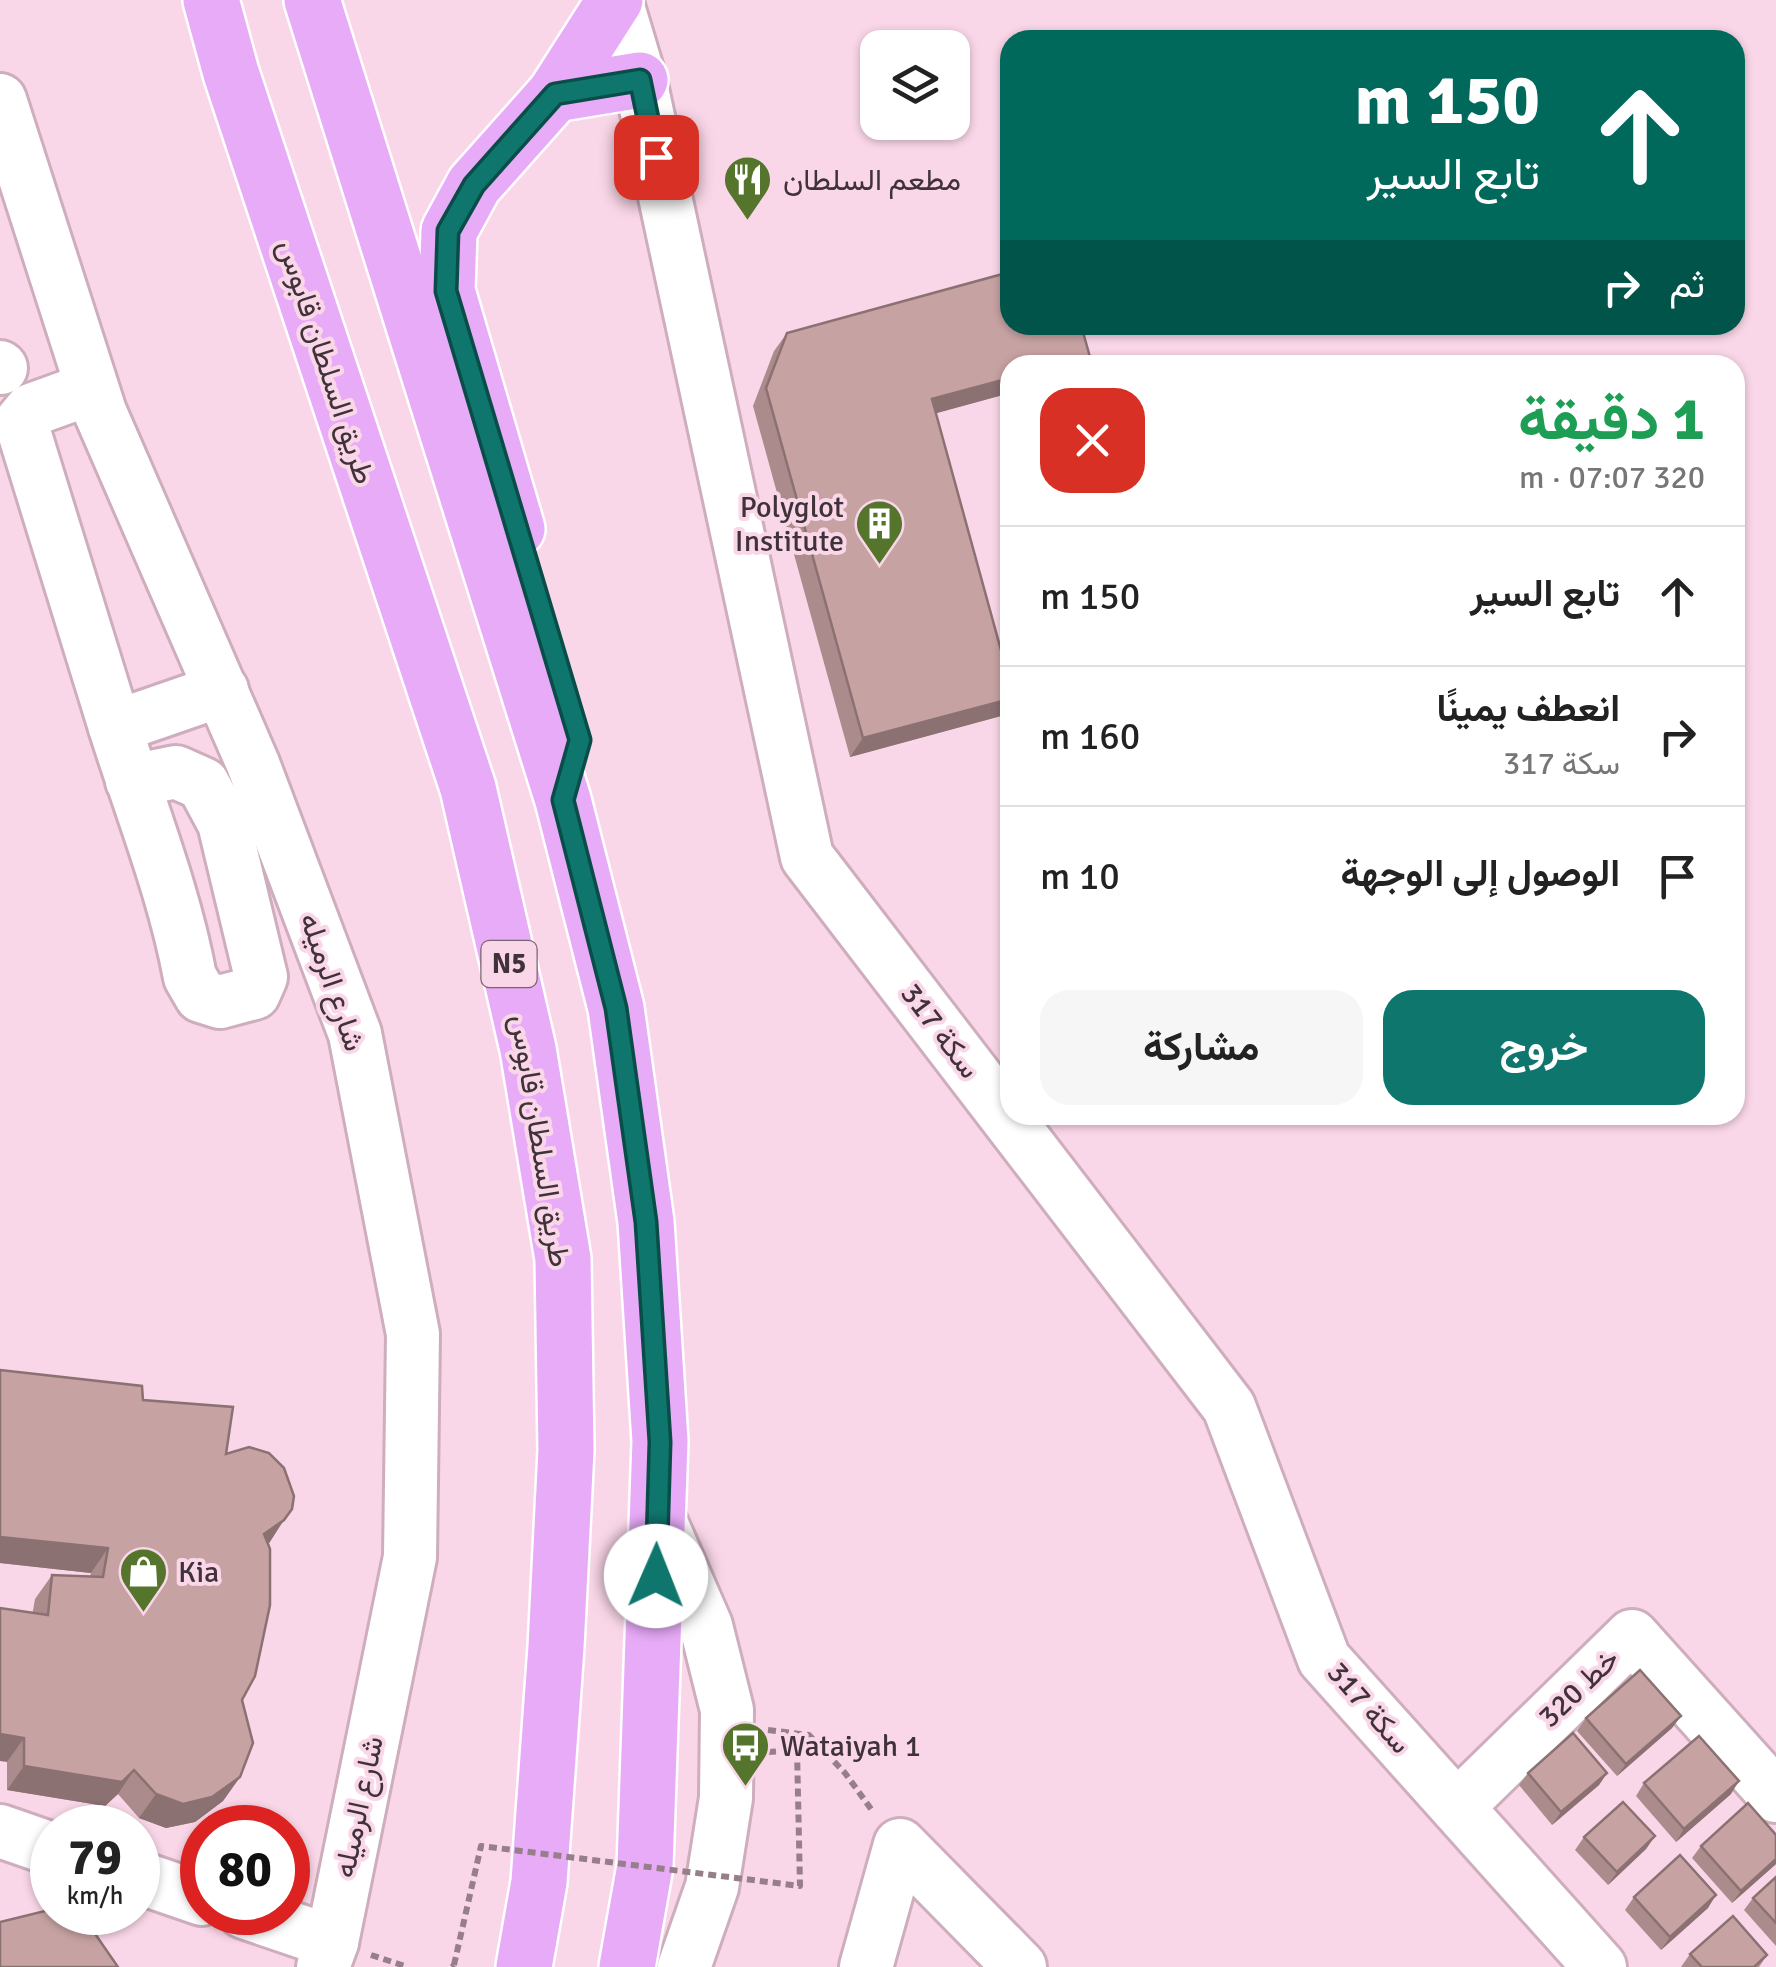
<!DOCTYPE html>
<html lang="ar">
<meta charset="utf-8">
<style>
body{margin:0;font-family:Signika,Vazirmatn,sans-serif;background:#f6f6f6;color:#222;direction:rtl;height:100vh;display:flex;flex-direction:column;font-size:38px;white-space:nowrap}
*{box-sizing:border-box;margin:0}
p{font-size:32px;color:#767676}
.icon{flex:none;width:55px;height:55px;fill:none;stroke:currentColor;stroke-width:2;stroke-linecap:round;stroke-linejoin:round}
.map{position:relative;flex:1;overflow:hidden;direction:ltr}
.sheet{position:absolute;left:1000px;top:355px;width:745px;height:770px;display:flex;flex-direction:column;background:#fff;border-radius:30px;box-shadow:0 2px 8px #0004;direction:rtl}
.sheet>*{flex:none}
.hud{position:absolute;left:1000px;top:30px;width:745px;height:305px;border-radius:30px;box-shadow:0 2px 8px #0004;direction:rtl;background:#00695c;color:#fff;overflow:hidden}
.buttons{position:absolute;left:860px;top:30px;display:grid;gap:20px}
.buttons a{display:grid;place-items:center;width:110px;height:110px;border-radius:20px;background:#fff;box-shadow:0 2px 8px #0004;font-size:50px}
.speed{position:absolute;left:30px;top:1805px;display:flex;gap:20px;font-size:50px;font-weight:700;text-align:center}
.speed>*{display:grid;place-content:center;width:130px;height:130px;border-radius:50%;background:#fff;box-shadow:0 2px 8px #0004;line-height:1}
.speed small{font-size:25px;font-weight:400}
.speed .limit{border:15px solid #d22;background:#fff;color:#111}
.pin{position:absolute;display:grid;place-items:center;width:85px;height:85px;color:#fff;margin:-42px;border-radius:20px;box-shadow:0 5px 15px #0006}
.me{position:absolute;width:110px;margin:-55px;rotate:1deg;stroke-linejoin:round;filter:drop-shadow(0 0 8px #0008)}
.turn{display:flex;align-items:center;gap:35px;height:210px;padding:0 40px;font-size:45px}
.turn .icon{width:130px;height:130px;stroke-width:2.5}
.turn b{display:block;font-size:70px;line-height:85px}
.then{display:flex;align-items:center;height:95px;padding:0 40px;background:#0003;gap:20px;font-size:38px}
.round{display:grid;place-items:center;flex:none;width:105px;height:105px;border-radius:30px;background:#f6f6f6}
.overview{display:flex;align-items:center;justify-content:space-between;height:170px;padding:0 40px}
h1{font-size:60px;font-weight:700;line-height:75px;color:#1e9e55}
.primary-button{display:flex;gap:20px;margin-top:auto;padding:20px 40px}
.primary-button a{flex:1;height:115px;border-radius:30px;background:#0f766e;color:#fff;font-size:40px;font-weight:700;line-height:115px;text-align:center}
.primary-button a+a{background:#f6f6f6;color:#222}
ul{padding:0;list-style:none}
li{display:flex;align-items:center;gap:30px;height:140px;padding:0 40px;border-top:2px solid #e0e0e0}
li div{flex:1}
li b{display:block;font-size:38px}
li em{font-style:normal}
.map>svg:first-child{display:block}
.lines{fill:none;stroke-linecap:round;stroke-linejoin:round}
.minor-casing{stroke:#ceadbd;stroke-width:58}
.highway-casing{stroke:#fff;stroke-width:60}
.path{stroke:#967e8a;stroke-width:6;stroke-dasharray:8 5;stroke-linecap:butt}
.minor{stroke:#fff;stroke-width:52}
.highway{stroke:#e8abf8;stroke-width:55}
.path-bridge{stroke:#967e8a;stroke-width:6;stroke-dasharray:8 5;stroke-linecap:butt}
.wall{fill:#ab8b8c}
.shaded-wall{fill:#8b7172}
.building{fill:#c7a2a3;stroke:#8b7172;stroke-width:2.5}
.route-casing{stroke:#0a4d48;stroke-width:25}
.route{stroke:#0f766e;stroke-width:18}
.labels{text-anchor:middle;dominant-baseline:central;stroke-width:8;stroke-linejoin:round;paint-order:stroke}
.shield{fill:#fad7e8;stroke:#78646e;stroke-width:2.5}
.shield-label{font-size:28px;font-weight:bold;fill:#403239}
.poi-label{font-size:30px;fill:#403239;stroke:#fad7e8;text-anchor:start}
.street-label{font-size:30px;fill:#403239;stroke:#fad7e8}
</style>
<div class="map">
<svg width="1776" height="1967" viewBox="0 0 1776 1967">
<rect width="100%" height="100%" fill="#fad7e8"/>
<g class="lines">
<defs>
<g id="minor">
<polyline points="616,0 640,80 807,857 1229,1407 1324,1659 1600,1967"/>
<polyline points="0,100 100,412 253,764 355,1034 413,1334 410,1557 332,1942 323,1967"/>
<polyline points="0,367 1,368"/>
<polyline points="92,388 31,410 21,422 115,727 222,690"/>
<path d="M115,727C141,810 174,891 190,977L201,996L220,1002L254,993L261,977L224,823L203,784L176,772L132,781"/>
<polyline points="658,1516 706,1626 727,1710 726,1798 712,1887 684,1967"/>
<polyline points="1457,1807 1632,1636 1776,1796"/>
<polyline points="0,1831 52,1849"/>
<polyline points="138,1877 202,1899"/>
<polyline points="244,1912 332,1942"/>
<polyline points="866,1967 900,1845 1020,1967"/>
</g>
<g id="highway">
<polyline points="211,0 231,73 468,788 528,1049 563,1259 566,1450 556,1647 539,1882 524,1967"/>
<polyline points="312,0 563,800 616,1008 646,1222 660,1441 645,1866 627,1967"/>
<polyline points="555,94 615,0"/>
<polyline points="517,529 447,291 449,231 474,185 555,94 640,80"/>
</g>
</defs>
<use href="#minor" class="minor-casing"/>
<use href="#highway" class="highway-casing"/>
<g class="path">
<polyline points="768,1730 809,1735 845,1773 874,1813"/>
<polyline points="768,1752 797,1750"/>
<polyline points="371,1955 408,1967"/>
<polyline points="452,1967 454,1965"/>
</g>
<use href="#minor" class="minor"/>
<use href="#highway" class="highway"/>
<polyline class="path-bridge" points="454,1965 481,1846 800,1886 797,1750"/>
</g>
<g class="wall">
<polygon points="787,333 1010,365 1010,393 936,413 1001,716 850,757 753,406 774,351"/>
<polygon points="0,1370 143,1400 226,1454 268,1544 242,1700 240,1777 223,1801 195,1822 166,1828 139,1818 118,1794 105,1806 7,1790 7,1762 35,1599 52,1575 90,1576 91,1573 0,1563"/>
<polygon points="1681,1716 1672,1728 1617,1776 1577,1731 1586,1718"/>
<polygon points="1528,1773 1607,1773 1599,1785 1552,1825 1519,1785"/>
<polygon points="1644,1783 1731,1794 1676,1842 1636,1796"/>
<polygon points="1655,1836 1646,1849 1608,1885 1575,1850 1584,1837"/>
<polygon points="1701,1846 1776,1864 1732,1903 1692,1858"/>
<polygon points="1776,1877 1776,1946 1744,1910 1753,1898"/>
<polygon points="1634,1897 1708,1908 1661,1950 1625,1910"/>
<polygon points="1690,1954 1767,1955 1759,1967 1681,1967"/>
</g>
<g class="shaded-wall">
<polygon points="1090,357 1084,365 1060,365"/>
<polygon points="1010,378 1010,393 919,418 932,399"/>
<polygon points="1010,699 1010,704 1001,716 850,757 863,738"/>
<polygon points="284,1520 268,1545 264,1534"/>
<polygon points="0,1537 108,1548 91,1573 0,1563"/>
<polygon points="1681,1716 1672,1728 1617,1776 1626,1764"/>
<polygon points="0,1734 24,1738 7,1762 0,1761"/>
<polygon points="24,1766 134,1770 118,1794 105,1806 7,1790"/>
<polygon points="1607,1773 1599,1785 1552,1825 1561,1812"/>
<polygon points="240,1777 223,1801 195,1822 166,1828 139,1818 156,1794"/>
<polygon points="1739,1781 1731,1794 1676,1842 1684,1829"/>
<polygon points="1655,1836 1646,1849 1608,1885 1617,1872"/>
<polygon points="1776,1859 1776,1864 1732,1903 1741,1891"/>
<polygon points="1716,1895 1708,1908 1661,1950 1670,1937"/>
</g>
<g class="building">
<polygon points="1010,272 1010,325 1081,325 1090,357 1060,365 1010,365 1010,378 932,399 1010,683 1010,699 863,738 766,388 787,333"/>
<polygon points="0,1370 142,1386 143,1400 233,1407 226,1454 249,1447 269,1453 284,1468 294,1496 292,1509 284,1520 264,1534 270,1549 270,1605 255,1676 242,1700 253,1743 240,1777 212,1797 183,1804 156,1794 134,1770 122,1782 24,1766 24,1738 0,1734 0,1608 48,1615 52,1575 103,1577 108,1548 0,1537"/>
<polygon points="1640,1670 1681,1716 1626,1764 1586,1718"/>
<polygon points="1573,1733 1607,1773 1561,1812 1528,1773"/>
<polygon points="1699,1736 1739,1781 1684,1829 1644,1783"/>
<polygon points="1623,1802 1655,1836 1617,1872 1584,1837"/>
<polygon points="1748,1803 1776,1835 1776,1859 1741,1891 1701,1846"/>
<polygon points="1680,1855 1716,1895 1670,1937 1634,1897"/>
<polygon points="1776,1877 1776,1923 1753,1898"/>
<polygon points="49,1910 89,1925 118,1967 0,1967 0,1922"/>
<polygon points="1733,1916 1767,1955 1754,1967 1702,1967 1690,1954"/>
</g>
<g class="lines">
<defs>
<polyline id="route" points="656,1576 660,1442 646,1222 616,1008 563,800 580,740 446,291 448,231 474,185 555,94 640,80 656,157"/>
</defs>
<use href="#route" class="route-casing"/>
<use href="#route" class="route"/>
</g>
<defs>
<symbol id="restaurant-pin" viewBox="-11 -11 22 30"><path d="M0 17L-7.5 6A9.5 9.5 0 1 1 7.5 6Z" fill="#55752c" stroke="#fad7e8"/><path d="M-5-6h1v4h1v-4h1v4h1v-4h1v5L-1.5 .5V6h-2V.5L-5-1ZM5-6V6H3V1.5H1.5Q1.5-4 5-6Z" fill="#fff"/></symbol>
<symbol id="building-pin" viewBox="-11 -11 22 30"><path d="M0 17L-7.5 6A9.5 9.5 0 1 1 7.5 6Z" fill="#55752c" stroke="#fad7e8"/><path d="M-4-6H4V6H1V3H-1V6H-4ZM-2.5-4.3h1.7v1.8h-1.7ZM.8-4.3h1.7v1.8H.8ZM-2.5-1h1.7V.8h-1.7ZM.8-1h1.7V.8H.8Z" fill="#fff"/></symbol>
<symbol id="shop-pin" viewBox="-11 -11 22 30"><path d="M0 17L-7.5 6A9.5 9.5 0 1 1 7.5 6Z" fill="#55752c" stroke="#fad7e8"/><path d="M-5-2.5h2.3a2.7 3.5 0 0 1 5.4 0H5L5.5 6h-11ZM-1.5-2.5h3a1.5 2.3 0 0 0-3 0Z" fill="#fff"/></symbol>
<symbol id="bus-pin" viewBox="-11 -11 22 30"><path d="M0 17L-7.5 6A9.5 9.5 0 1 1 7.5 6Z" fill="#55752c" stroke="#fad7e8"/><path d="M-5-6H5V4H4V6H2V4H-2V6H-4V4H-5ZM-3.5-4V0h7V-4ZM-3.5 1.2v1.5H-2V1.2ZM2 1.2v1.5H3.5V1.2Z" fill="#fff"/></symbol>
</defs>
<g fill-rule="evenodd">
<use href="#restaurant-pin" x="720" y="152" width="55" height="75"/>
<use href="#building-pin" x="852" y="496" width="55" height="75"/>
<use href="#shop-pin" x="116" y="1544" width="55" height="75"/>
<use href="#bus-pin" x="718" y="1718" width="55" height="75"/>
</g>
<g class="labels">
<rect class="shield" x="481.5" y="941" width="55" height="46" rx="8"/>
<g class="shield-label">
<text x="509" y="964">N5</text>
</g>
<g class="poi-label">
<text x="783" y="180">مطعم السلطان</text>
<text x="844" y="507" text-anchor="end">Polyglot<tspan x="844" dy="34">Institute</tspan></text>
<text x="178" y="1572">Kia</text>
<text x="780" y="1746">Wataiyah 1</text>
</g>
<g class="street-label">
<text transform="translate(326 362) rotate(72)">طريق السلطان قابوس</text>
<text transform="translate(332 982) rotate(71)">شارع الرميله</text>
<text transform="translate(940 1031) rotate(53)">سكة 317</text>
<text transform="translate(540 1141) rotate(81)">طريق السلطان قابوس</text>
<text transform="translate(1579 1688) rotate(-44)">خط 320</text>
<text transform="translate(1369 1708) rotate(49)">سكة 317</text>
<text transform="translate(359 1807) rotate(-78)">شارع الرميله</text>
</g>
</g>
</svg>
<div class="buttons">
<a><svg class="icon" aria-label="layers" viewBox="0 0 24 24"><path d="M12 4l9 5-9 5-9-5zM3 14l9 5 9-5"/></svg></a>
</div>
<div class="speed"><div>79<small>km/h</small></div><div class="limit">80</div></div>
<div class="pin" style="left:656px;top:157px;background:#d93025"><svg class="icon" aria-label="arrive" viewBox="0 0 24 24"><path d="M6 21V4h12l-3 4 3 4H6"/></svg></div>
<svg class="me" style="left:656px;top:1576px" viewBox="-20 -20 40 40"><circle r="19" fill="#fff"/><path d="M0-13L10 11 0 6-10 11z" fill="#0f766e"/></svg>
<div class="hud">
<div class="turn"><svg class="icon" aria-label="ahead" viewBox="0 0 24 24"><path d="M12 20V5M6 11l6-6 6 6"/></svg><div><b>150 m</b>تابع السير</div></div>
<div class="then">ثم<svg class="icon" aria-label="right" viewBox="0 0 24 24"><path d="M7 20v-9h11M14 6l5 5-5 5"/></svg></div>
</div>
<section class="sheet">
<div class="overview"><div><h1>1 دقيقة</h1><p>320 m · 07:07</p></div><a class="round" style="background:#d93025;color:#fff"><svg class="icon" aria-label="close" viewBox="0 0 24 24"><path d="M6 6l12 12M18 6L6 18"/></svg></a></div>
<ul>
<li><svg class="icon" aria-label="ahead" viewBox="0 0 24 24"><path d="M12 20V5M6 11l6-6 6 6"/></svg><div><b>تابع السير</b></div><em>150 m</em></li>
<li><svg class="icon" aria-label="right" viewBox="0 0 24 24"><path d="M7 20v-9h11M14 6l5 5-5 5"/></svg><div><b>انعطف يمينًا</b><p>سكة 317</p></div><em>160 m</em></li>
<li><svg class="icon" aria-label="arrive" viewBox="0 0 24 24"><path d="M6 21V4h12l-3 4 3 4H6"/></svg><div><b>الوصول إلى الوجهة</b></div><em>10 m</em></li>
</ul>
<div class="primary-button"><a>خروج</a><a>مشاركة</a></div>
</section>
</div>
